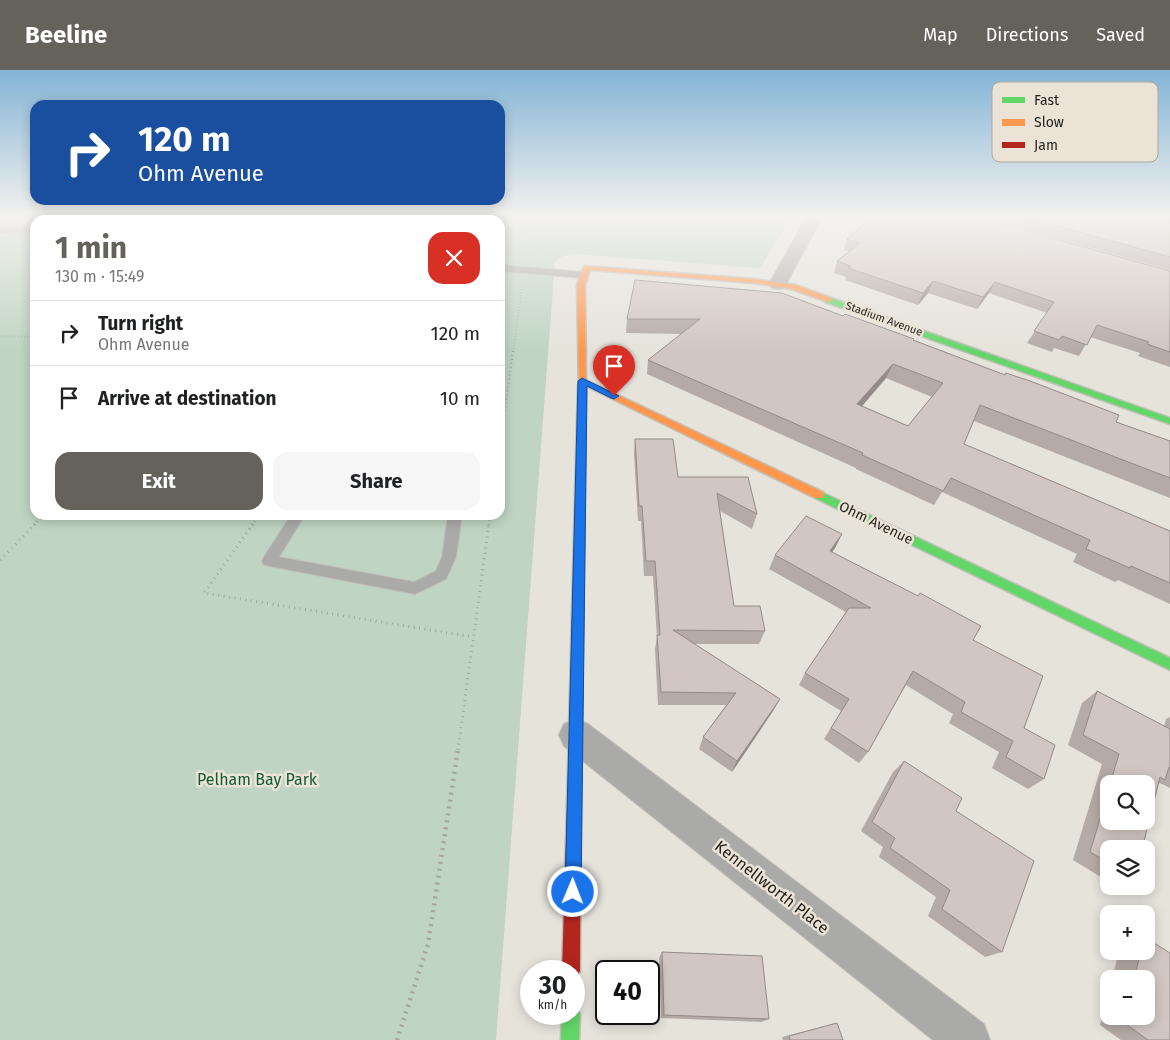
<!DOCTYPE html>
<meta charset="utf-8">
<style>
body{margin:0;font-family:"Fira Sans",sans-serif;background:#f6f6f6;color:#202124;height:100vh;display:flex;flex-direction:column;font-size:19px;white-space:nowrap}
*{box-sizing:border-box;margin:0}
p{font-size:16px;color:#757577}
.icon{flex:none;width:28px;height:28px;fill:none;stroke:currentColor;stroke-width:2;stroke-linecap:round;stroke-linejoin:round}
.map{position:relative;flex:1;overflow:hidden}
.sheet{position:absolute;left:30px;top:145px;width:475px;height:305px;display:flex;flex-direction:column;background:#fff;border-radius:15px;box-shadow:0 2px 12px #0003}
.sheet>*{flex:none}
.banner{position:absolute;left:30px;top:30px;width:475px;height:105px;border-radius:15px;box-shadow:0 2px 12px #0003;background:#1a4fa0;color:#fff;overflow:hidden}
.buttons{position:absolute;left:1100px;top:705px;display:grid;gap:10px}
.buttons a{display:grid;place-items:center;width:55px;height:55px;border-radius:10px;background:#fff;box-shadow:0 2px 12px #0003;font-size:25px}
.speed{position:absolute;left:520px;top:890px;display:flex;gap:10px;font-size:25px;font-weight:700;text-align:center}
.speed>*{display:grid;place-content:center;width:65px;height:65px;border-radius:50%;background:#fff;box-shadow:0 2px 12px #0003;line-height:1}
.speed small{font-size:12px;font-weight:400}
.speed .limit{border:2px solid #111;border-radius:8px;background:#fff;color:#111}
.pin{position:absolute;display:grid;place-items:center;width:42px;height:42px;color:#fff;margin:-51px -21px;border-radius:50% 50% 50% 0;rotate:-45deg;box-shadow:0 0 5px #0007}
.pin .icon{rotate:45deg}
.me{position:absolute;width:55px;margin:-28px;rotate:1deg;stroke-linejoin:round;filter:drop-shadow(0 0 4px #0008)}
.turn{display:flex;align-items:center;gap:18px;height:105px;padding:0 25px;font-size:22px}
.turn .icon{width:65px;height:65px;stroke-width:2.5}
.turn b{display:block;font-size:35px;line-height:42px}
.round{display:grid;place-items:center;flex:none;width:52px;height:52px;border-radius:15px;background:#f6f6f6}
.overview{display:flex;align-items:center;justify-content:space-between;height:85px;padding:0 25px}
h1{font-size:30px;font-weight:700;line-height:38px;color:#65625c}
.button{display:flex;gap:10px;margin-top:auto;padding:10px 25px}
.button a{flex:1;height:58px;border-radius:15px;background:#65625c;color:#fff;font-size:20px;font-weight:700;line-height:58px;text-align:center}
.button a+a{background:#f6f6f6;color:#202124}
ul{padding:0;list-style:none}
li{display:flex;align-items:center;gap:15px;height:65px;padding:0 25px;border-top:1px solid #e0e0e0}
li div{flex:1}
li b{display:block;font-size:19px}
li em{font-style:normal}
header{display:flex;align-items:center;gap:30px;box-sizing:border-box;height:70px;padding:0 25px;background:#65625c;color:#fff}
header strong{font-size:24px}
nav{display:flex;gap:28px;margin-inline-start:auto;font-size:18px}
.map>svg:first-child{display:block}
.green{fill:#bfd4c2;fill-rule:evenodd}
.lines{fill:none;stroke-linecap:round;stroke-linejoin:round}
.lane-casing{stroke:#c1bfb9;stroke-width:2}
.street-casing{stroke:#c1bfb9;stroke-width:2}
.fast-casing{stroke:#c1bfb9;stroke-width:3}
.slow-casing{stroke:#c1bfb9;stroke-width:3}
.jam-casing{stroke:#c1bfb9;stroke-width:3}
.path-far3{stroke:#a5a5a2;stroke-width:2;stroke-dasharray:0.5 2.5;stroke-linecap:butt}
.path-far2{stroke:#a5a5a2;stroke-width:2.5;stroke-dasharray:1 3;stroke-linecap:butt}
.path-far1{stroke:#a5a5a2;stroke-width:3;stroke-dasharray:1 4.5;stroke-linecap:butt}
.path{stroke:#a5a5a2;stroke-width:4.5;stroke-dasharray:2 5;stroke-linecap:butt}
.lane{fill:#aaaaa8;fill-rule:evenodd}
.street{fill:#aaaaa8;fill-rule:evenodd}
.fast{fill:#63d668;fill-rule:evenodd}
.slow{fill:#ff974d;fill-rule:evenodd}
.jam{fill:#b3261e;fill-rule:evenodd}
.wall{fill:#b4aaa6;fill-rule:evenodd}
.shaded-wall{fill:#928b87}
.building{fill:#d1c6c1;stroke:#928b87;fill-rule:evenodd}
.route{fill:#1a73e8;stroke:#114b97}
.labels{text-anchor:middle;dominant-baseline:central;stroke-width:5;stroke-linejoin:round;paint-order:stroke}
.far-street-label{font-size:11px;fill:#1f1d18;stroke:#ebe4d6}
.street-label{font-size:14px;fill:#1f1d18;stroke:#ebe4d6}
.near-park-label{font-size:16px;fill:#0e5b35;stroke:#ebe4d6}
.near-street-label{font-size:16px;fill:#1f1d18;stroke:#ebe4d6}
.key{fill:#ebe4d6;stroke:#aea89d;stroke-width:1}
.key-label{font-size:14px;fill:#1f1d18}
</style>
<header>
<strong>Beeline</strong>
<nav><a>Map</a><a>Directions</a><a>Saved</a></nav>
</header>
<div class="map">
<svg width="1170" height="970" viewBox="0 0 1170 970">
<rect width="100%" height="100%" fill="#e6e3db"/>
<path class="green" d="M0,146H791L760,198L572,184L561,187L555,192L496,970H0ZM35,150H500V445H35Z"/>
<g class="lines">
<defs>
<g id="lane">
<polygon points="34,146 43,146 39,150 35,150 35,154 31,158 35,158 35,162 0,163 0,159 22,158"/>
<polygon points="500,195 583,202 587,205 583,208 500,201"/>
<polygon points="291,445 305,445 279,487 414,512 436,501 442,487 448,445 462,445 456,487 446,509 415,524 264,495 262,491 264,487"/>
</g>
<g id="street">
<polygon points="807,146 823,146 784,218 778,219 772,218 769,214"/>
<polygon points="576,649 588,654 984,954 990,970 933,970 564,676 559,665 564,654"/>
</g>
<g id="fast">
<polygon points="825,228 831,228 1170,348 1170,354 825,232"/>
<polygon points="582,312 586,315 581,737 579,742 574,744 569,742 567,737 578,315"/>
<polygon points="819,421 1170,588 1170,600 815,428 814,425 815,422"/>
<polygon points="574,936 577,938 580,944 579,970 561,970 562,944 574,944"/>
</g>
<polygon id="slow" points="584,196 754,209 796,215 831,228 831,232 828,232 791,219 754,213 590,200 585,215 586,310 823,422 824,425 823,428 815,428 586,316 579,317 577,215"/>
<polygon id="jam" points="574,730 579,732 581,737 580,901 577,907 574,908 574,901 562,901 567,737 569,732"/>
</defs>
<use href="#lane" class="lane-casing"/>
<use href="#street" class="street-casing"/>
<use href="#fast" class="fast-casing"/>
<use href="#slow" class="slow-casing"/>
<use href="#jam" class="jam-casing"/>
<g class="path-far3">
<polyline points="512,146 506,154 529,166 530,172 541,181"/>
<polyline points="0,266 35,267"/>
<polyline points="513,282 522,218"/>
</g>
<g class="path-far2">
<polyline points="500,373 513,280"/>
<polyline points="34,455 44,445"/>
<polyline points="252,455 259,445"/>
<polyline points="489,455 490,445"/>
</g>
<g class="path-far1">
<polyline points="253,454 204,523 473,567"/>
<polyline points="0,490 35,454"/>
<polyline points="458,680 489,454"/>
</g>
<polyline class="path" points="397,970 428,874 458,679"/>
<use href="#lane" class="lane"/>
<use href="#street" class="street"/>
<use href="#fast" class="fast"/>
<use href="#slow" class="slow"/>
<use href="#jam" class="jam"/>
</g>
<g class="wall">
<polygon points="978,146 1170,146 1170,200"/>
<polygon points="847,169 1170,201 1170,297 1138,286 1140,283 1090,267 1079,286 1054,278 1052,282 1027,273 1047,243 989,223 977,239 928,223 918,235 845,210 846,207 834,203 837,191 849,181 844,180"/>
<path d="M843,246L914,270L1116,352L1170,371V428L974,351L964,374L1170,461V534L1118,510L1115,512L1073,492L1077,484L942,422L934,435L856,399V398L647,304L648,290L682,264L626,263L627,249ZM886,308L932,327L908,356L862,336Z"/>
<polygon points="635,369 678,407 748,407 757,444 752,459 720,441 734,536 765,561 759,574 695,574 780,629 773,641 732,702 699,679 703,667 726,635 658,635 655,579 657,567 653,506 644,506 641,451 638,451 634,384"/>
<polygon points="842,464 835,478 832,482 973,570 1024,658 1044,709 1028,719 992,698 999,682 949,653 953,644 906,615 868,682 859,693 824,669 841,641 799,615 805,603 846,542 769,499 775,485"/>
<path d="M1097,621L1164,656L1166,649L1170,647V718L1160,713L1158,714L1144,771L1109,779V812L1073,790L1102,694L1068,675L1082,633ZM1109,714H1146L1109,751Z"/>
<polygon points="904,691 956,741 1002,882 985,887 928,846 936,827 879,787 883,777 861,761 893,702"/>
<polygon points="1119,881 1146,881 1170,970 1121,970 1100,955 1109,920 1109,946 1146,946 1146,909 1112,909"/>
<polygon points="662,882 769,949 761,952 661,948 659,888"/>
<polygon points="837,953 843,970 783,970 782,967"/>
</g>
<g class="shaded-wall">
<polygon points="933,211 928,223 918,235 923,223"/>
<polygon points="995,212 989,223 977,239 983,227"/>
<polygon points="893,294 886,308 851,349 857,334"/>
<polygon points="842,464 835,478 823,495 830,481"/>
<polygon points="780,629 773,641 732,702 737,691"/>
</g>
<g class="building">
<polygon points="874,146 973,146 1170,201 1170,282 1147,274 1149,272 1097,255 1087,275 1062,266 1059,270 1034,261 1054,232 995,212 983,227 933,211 923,223 848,198 851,196 837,191 860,173 847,169"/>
<polygon points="1022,146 1170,146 1170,187"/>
<path d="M635,210L782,223L843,246L845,244L914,269L913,270L1005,305L1006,303L1030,311L1119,345L1116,352L1170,371V408L980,335L964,374L1170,461V513L1131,496L1130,498L1086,479L1090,470L951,408L943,421L862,385L863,383L648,290L700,249H627ZM893,294L943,313L908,356L857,334Z"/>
<polygon points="635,369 673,369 678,407 748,407 757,444 717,423 734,536 760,536 765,561 673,560 780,629 737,691 703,667 736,623 661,622 657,565 660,565 655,491 646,491 642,436 639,436"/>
<polygon points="806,446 842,464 830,481 918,526 920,523 981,556 973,570 1043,606 1024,658 1055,675 1044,709 1006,687 1013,671 961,642 965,632 913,601 868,682 831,658 849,629 805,603 849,538 871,538 775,485"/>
<polygon points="1097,621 1170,659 1170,698 1169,697 1165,710 1160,707 1144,771 1146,772 1145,779 1109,779 1109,793 1090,782 1109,719 1109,751 1146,751 1146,714 1110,714 1119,684 1083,665"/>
<polygon points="904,691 962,728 956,741 1034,791 1002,882 942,839 950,820 890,778 895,768 872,752"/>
<polygon points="1146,868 1170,883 1170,970 1148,970 1123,952 1125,946 1146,946 1146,909 1134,909 1141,881 1146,881"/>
<polygon points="662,882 762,886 769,949 664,945"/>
<polygon points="837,953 843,970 790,970 789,966"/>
</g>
<linearGradient id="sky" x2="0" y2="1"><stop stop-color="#83b4d6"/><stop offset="0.52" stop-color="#f4f2ef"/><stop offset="1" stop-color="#f4f2ef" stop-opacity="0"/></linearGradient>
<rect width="1170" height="282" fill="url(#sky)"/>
<polygon class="route" points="582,308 619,326 614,329 611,328 587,316 581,822 579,828 573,830 567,828 565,822 578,311"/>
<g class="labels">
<g class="far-street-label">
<text transform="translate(884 249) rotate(20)">Stadium Avenue</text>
</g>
<g class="street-label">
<text transform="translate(876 453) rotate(26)">Ohm Avenue</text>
</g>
<g class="near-park-label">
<text x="257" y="709">Pelham Bay Park</text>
</g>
<g class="near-street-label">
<text transform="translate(772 817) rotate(38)">Kennellworth Place</text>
</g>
</g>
<rect x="992" y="12" width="166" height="80" rx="8" class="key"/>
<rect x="1002" y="27" width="23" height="6" fill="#63d668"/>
<rect x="1002" y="49" width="23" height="7" fill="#ff974d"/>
<rect x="1002" y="72" width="23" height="6" fill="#b3261e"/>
<g class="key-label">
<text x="1034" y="35">Fast</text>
<text x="1034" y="57">Slow</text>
<text x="1034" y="80">Jam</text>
</g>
</svg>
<div class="buttons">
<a><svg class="icon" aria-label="search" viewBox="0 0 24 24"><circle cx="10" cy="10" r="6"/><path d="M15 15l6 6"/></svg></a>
<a><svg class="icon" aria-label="layers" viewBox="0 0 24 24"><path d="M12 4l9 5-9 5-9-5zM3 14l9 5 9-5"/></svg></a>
<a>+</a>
<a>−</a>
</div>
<div class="speed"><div>30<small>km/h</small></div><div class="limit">40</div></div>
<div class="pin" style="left:614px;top:326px;background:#d93025"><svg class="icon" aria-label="arrive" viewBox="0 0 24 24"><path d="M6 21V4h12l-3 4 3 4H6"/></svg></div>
<svg class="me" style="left:573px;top:822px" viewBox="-20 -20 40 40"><circle r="17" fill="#1a73e8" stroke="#fff" stroke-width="3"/><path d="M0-11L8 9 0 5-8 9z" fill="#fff"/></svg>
<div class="banner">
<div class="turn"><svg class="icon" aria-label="right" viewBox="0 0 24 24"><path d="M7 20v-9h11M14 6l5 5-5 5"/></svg><div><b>120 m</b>Ohm Avenue</div></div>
</div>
<section class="sheet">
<div class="overview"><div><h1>1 min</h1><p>130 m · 15:49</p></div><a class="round" style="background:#d93025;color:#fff"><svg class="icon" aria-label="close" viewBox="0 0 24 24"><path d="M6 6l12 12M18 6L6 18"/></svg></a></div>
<ul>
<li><svg class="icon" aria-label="right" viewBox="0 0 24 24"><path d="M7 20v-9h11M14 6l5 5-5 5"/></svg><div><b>Turn right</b><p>Ohm Avenue</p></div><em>120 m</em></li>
<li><svg class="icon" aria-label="arrive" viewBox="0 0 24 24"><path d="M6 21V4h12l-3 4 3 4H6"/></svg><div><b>Arrive at destination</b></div><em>10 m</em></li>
</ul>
<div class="button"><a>Exit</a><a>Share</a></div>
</section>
</div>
